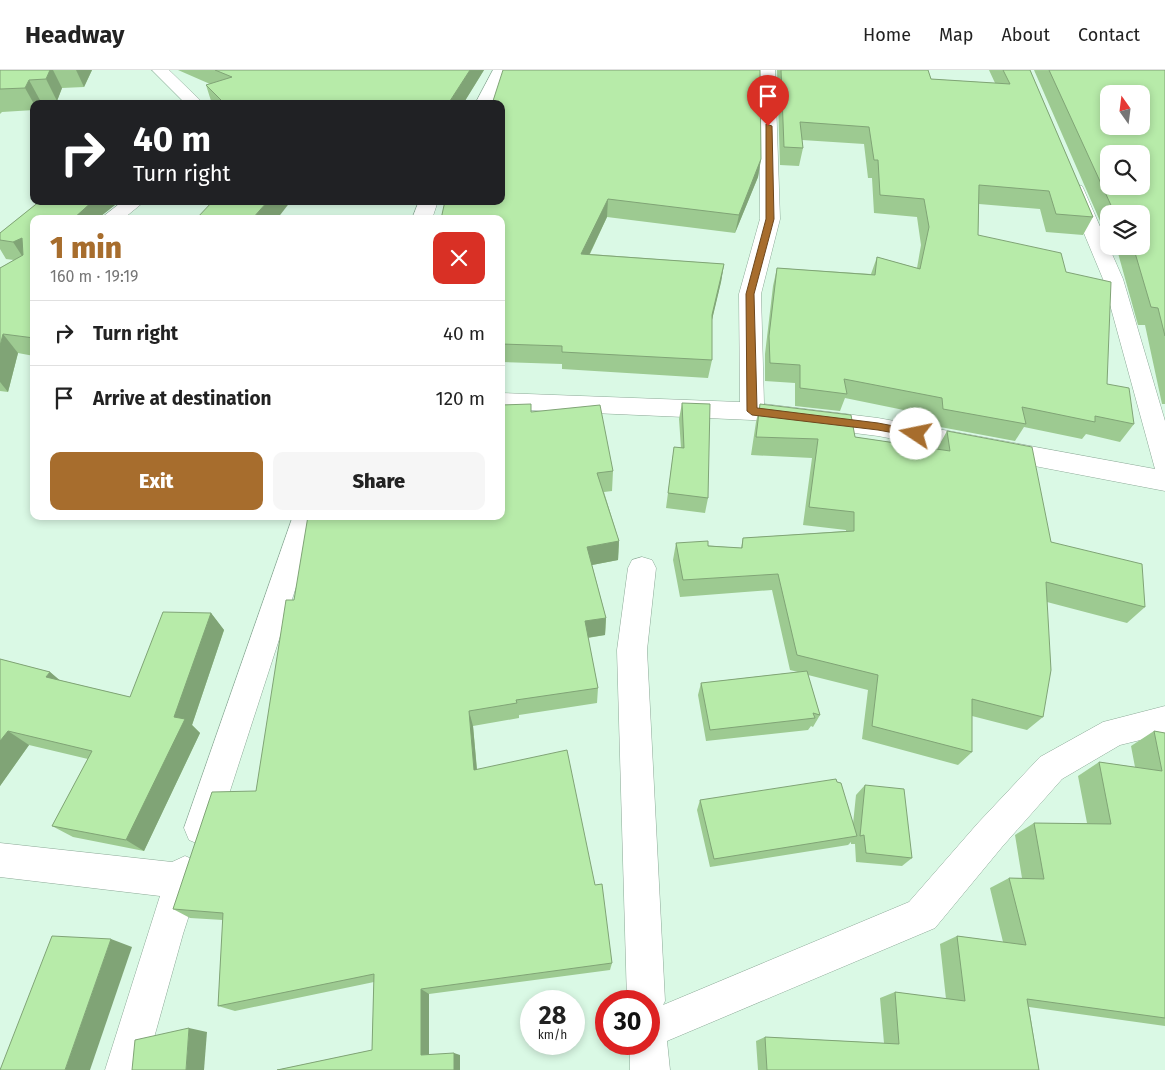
<!DOCTYPE html>
<meta charset="utf-8">
<style>
body{margin:0;font-family:"Fira Sans",sans-serif;background:#f6f6f6;color:#222;height:100vh;display:flex;flex-direction:column;font-size:19px;white-space:nowrap}
*{box-sizing:border-box;margin:0}
p{font-size:16px;color:#767676}
.icon{flex:none;width:28px;height:28px;fill:none;stroke:currentColor;stroke-width:2;stroke-linecap:round;stroke-linejoin:round}
.map{position:relative;flex:1;overflow:hidden}
.drawer{position:absolute;left:30px;top:145px;width:475px;height:305px;display:flex;flex-direction:column;background:#fff;border-radius:10px;box-shadow:0 2px 8px #0003}
.drawer>*{flex:none}
.banner{position:absolute;left:30px;top:30px;width:475px;height:105px;border-radius:10px;box-shadow:0 2px 8px #0003;background:#202124;color:#fff;overflow:hidden}
.needle{width:32px;rotate:346deg}
.tools{position:absolute;left:1100px;top:15px;display:grid;gap:10px}
.tools a{display:grid;place-items:center;width:50px;height:50px;border-radius:10px;background:#fff;box-shadow:0 2px 8px #0003;font-size:25px}
.speed{position:absolute;left:520px;top:920px;display:flex;gap:10px;font-size:25px;font-weight:700;text-align:center}
.speed>*{display:grid;place-content:center;width:65px;height:65px;border-radius:50%;background:#fff;box-shadow:0 2px 8px #0003;line-height:1}
.speed small{font-size:12px;font-weight:400}
.speed .limit{border:8px solid #d22;background:#fff;color:#111}
.pin{position:absolute;display:grid;place-items:center;width:42px;height:42px;color:#fff;margin:-51px -21px;border-radius:50% 50% 50% 0;rotate:-45deg;box-shadow:0 0 5px #0007}
.pin .icon{rotate:45deg}
.me{position:absolute;width:55px;margin:-28px;rotate:281deg;stroke-linejoin:round;filter:drop-shadow(0 0 4px #0008)}
.turn{display:flex;align-items:center;gap:18px;height:105px;padding:0 20px;font-size:22px}
.turn .icon{width:65px;height:65px;stroke-width:2.5}
.turn b{display:block;font-size:35px;line-height:42px}
.round{display:grid;place-items:center;flex:none;width:52px;height:52px;border-radius:10px;background:#f6f6f6}
.overview{display:flex;align-items:center;justify-content:space-between;height:85px;padding:0 20px}
h1{font-size:30px;font-weight:800;line-height:38px;color:#a76d2d}
.action{display:flex;gap:10px;margin-top:auto;padding:10px 20px}
.action a{flex:1;height:58px;border-radius:10px;background:#a76d2d;color:#fff;font-size:20px;font-weight:800;line-height:58px;text-align:center}
.action a+a{background:#f6f6f6;color:#222}
ul{padding:0;list-style:none}
li{display:flex;align-items:center;gap:15px;height:65px;padding:0 20px;border-top:1px solid #e0e0e0}
li div{flex:1}
li b{display:block;font-size:19px}
li em{font-style:normal}
header{display:flex;align-items:center;gap:30px;box-sizing:border-box;height:70px;padding:0 25px;background:#fff;border-bottom:1px solid #e0e0e0}
header strong{font-size:24px}
nav{display:flex;gap:28px;margin-inline-start:auto;font-size:18px}
.map>svg:first-child{display:block}
.lines{fill:none;stroke-linecap:round;stroke-linejoin:round}
.street-casing{stroke:#8ca997;stroke-width:1}
.street{fill:#fff;fill-rule:evenodd}
.wall{fill:#9dca91}
.shaded-wall{fill:#80a476}
.building{fill:#b7eba9;stroke:#80a476;fill-rule:evenodd}
.route{fill:#a76d2d;stroke:#6d471d}
</style>
<header>
<strong>Headway</strong>
<nav><a>Home</a><a>Map</a><a>About</a><a>Contact</a></nav>
</header>
<div class="map">
<svg width="1165" height="1000" viewBox="0 0 1165 1000">
<rect width="100%" height="100%" fill="#daf9e5"/>
<g class="lines">
<defs>
<g id="street">
<polygon points="152,0 169,0 204,34 186,34"/>
<polygon points="493,0 509,0 491,34 475,34"/>
<polygon points="759,0 775,0 780,149 761,224 764,334 878,348 1155,399 1103,209 1066,120 1068,116 1075,114 1082,116 1084,120 1123,209 1165,351 1165,421 878,366 752,350 501,339 501,323 740,332 739,224 760,149"/>
<polygon points="123,131 145,131 123,149 100,149"/>
<polygon points="419,131 438,131 432,149 412,149"/>
<polygon points="293,446 319,446 218,758 213,770 201,775 189,770 184,758"/>
<polygon points="642,487 652,490 656,498 647,580 665,931 663,935 909,832 978,753 1040,687 1103,652 1165,636 1165,664 1120,675 1062,709 1002,777 935,858 667,971 670,1000 630,1000 630,974 649,974 649,931 627,931 617,580 628,498 632,490"/>
<polygon points="0,773 172,792 185,786 197,791 202,803 200,811 183,864 145,1000 105,1000 160,826 0,807"/>
</g>
</defs>
<use href="#street" class="street-casing"/>
<use href="#street" class="street"/>
</g>
<g class="wall">
<polygon points="0,0 92,0 84,17 62,18 57,31 41,32 40,34 34,34 34,40 2,42 0,44"/>
<polygon points="178,0 484,0 463,34 212,34 206,15 210,14"/>
<polygon points="777,0 928,0 931,9 995,13 989,0 1030,0 1093,147 1083,165 1046,162 1040,139 979,134 978,165 1066,202 1107,314 1134,354 1120,372 1086,364 1082,369 1024,357 1015,371 935,356 933,346 845,328 840,341 795,336 795,313 765,311 765,284 773,216 777,198 871,204 877,187 917,198 921,175 917,147 874,143 872,108 868,108 864,74 802,70 803,78 799,96 780,95"/>
<polygon points="1034,0 1165,0 1165,334 1162,334 1145,255 1138,255 1116,176 1141,176 1141,144 1109,144 1109,167 1107,167"/>
<polygon points="761,89 758,107 735,163 607,147 590,184 724,194 721,212 712,250 712,290 708,308 562,299 562,294 501,292 501,131"/>
<polygon points="40,131 120,131 101,146 103,149 34,149 34,286 18,283 8,322 0,321 0,198 14,190 6,189 0,179 0,163"/>
<polygon points="682,333 708,428 705,443 666,438 674,377 681,378 679,349"/>
<polygon points="760,334 855,367 937,379 947,361 1051,472 1145,537 1127,553 1047,532 1043,647 1027,660 972,646 972,682 958,695 862,669 868,620 808,605 820,645 813,657 811,656 808,660 706,671 698,625 701,613 798,602 790,600 772,520 680,527 673,490 676,473 741,478 743,468 846,461 846,460 803,455 812,388 751,385 756,352"/>
<polygon points="531,342 613,401 612,421 604,422 619,471 618,490 592,495 606,548 605,565 588,568 598,618 597,633 519,645 519,648 473,656 477,699 612,893 610,900 429,924 429,985 460,985 460,1000 277,1000 372,980 374,912 235,941 218,936 223,850 190,848 173,839 256,721 501,446"/>
<polygon points="211,543 224,560 192,655 200,663 144,781 73,767 52,756 88,689 29,675 0,716 0,589 50,602 59,610 130,627"/>
<polygon points="1154,661 1165,663 1165,956 1029,937 1039,1000 758,1000 756,971 765,967 884,973 880,928 895,922 946,929 940,874 957,866 1003,872 990,818 1009,808 1022,808 1015,765 1034,753 1087,753 1078,706 1099,692 1135,697 1131,676"/>
<polygon points="865,715 912,788 902,796 856,792 855,774 851,774 851,772 848,775 710,797 697,740 700,730 853,754 856,725"/>
</g>
<g class="shaded-wall">
<polygon points="50,0 53,0 62,18 57,31 46,9"/>
<polygon points="76,0 92,0 84,17"/>
<polygon points="470,0 484,0 463,34 448,34"/>
<polygon points="29,10 41,32 40,34 34,34 25,18"/>
<polygon points="761,89 758,107 735,163 739,145"/>
<polygon points="608,129 607,147 581,202 581,184"/>
<polygon points="88,131 120,131 101,146 103,149 73,149"/>
<polygon points="268,131 291,131 277,149 252,149"/>
<polygon points="22,168 26,192 13,172"/>
<polygon points="724,194 721,212 709,262 712,245"/>
<polygon points="3,264 18,283 8,322 0,312 0,276"/>
<polygon points="619,471 618,490 587,496 587,477"/>
<polygon points="211,543 224,560 192,655 200,663 144,781 126,770 174,647"/>
<polygon points="606,548 605,565 585,568 585,551"/>
<polygon points="50,602 69,618 46,607"/>
<polygon points="469,641 473,656 478,713 474,700"/>
<polygon points="8,661 29,675 0,716 0,671"/>
<polygon points="111,869 132,877 90,1000 65,1000"/>
<polygon points="421,919 429,924 429,988 421,985"/>
<polygon points="189,958 207,962 204,1000 186,1000"/>
<polygon points="454,983 460,985 460,1000 454,1000"/>
</g>
<g class="building">
<polygon points="0,0 50,0 46,9 29,10 25,18 0,19"/>
<polygon points="215,0 470,0 448,34 225,34 206,15 232,7"/>
<polygon points="503,0 760,0 761,89 739,145 608,129 581,184 724,194 712,245 712,290 562,282 562,276 501,274 501,149 441,149 445,131 501,131 501,34 492,34"/>
<polygon points="781,0 928,0 931,9 1010,14 1003,0 1030,0 1093,147 1056,144 1049,121 979,115 978,165 1061,183 1066,202 1111,212 1107,314 1129,318 1134,354 1095,346 1095,352 1022,337 1026,354 943,339 942,328 844,309 847,324 800,318 800,295 770,293 769,266 777,198 875,205 877,187 920,199 929,157 924,129 880,125 878,90 874,90 869,57 800,52 803,78 784,77"/>
<path d="M1049,0H1165V266L1158,238L1151,237L1133,176H1141V144H1115ZM1109,24H1141V56H1109ZM1109,84H1141V116H1109Z"/>
<polygon points="40,131 93,131 73,149 34,149 34,268 3,264 0,276 0,198 23,185 22,168 13,172 0,170 0,163"/>
<polygon points="213,131 268,131 252,149 196,149"/>
<polygon points="682,333 710,334 708,428 668,423 674,377 684,378"/>
<polygon points="531,334 531,342 600,335 613,401 597,403 619,471 587,477 606,548 585,551 598,618 516,630 517,633 469,641 474,700 567,680 595,815 602,814 612,893 421,919 421,985 454,983 454,1000 277,1000 372,980 374,904 218,936 223,843 173,839 212,722 256,721 286,530 294,530 308,446 501,446 501,335"/>
<polygon points="760,334 851,345 855,367 950,381 947,361 1032,377 1051,472 1142,494 1145,537 1046,512 1051,600 1043,647 972,629 972,682 872,656 878,605 797,585 778,504 683,510 676,473 708,471 708,476 742,478 743,468 854,461 854,442 809,437 818,369 756,367"/>
<polygon points="163,542 211,543 174,647 185,649 126,770 52,756 92,681 8,661 0,671 0,589 50,602 46,607 130,627"/>
<polygon points="807,601 820,645 813,643 815,648 710,660 701,613"/>
<polygon points="1154,661 1165,663 1165,948 1027,929 1039,1000 767,1000 765,967 899,974 895,922 965,931 957,866 1026,875 1009,808 1044,809 1034,753 1111,754 1099,692 1162,701"/>
<polygon points="836,709 837,712 841,713 857,766 714,789 700,730"/>
<polygon points="865,715 904,719 912,788 866,783 864,765 860,766"/>
<polygon points="52,866 111,869 65,1000 0,1000"/>
<polygon points="189,958 186,1000 132,1000 135,970"/>
</g>
<polygon class="route" points="766,54 772,56 774,149 754,224 757,338 878,353 920,361 920,366 916,367 878,360 752,345 747,341 746,224 766,149"/>
</svg>
<div class="tools">
<a><svg class="needle" viewBox="-14 -14 28 28"><path d="M0-13l5 13h-10z" fill="#e53935"/><path d="M0 13l5-13h-10z" fill="#767676"/></svg></a>
<a><svg class="icon" aria-label="search" viewBox="0 0 24 24"><circle cx="10" cy="10" r="6"/><path d="M15 15l6 6"/></svg></a>
<a><svg class="icon" aria-label="layers" viewBox="0 0 24 24"><path d="M12 4l9 5-9 5-9-5zM3 14l9 5 9-5"/></svg></a>
</div>
<div class="speed"><div>28<small>km/h</small></div><div class="limit">30</div></div>
<div class="pin" style="left:768px;top:56px;background:#d93025"><svg class="icon" aria-label="arrive" viewBox="0 0 24 24"><path d="M6 21V4h12l-3 4 3 4H6"/></svg></div>
<svg class="me" style="left:916px;top:364px" viewBox="-20 -20 40 40"><circle r="19" fill="#fff"/><path d="M0-13L10 11 0 6-10 11z" fill="#a76d2d"/></svg>
<div class="banner">
<div class="turn"><svg class="icon" aria-label="right" viewBox="0 0 24 24"><path d="M7 20v-9h11M14 6l5 5-5 5"/></svg><div><b>40 m</b>Turn right</div></div>
</div>
<section class="drawer">
<div class="overview"><div><h1>1 min</h1><p>160 m · 19:19</p></div><a class="round" style="background:#d93025;color:#fff"><svg class="icon" aria-label="close" viewBox="0 0 24 24"><path d="M6 6l12 12M18 6L6 18"/></svg></a></div>
<ul>
<li><svg class="icon" aria-label="right" viewBox="0 0 24 24"><path d="M7 20v-9h11M14 6l5 5-5 5"/></svg><div><b>Turn right</b></div><em>40 m</em></li>
<li><svg class="icon" aria-label="arrive" viewBox="0 0 24 24"><path d="M6 21V4h12l-3 4 3 4H6"/></svg><div><b>Arrive at destination</b></div><em>120 m</em></li>
</ul>
<div class="action"><a>Exit</a><a>Share</a></div>
</section>
</div>
